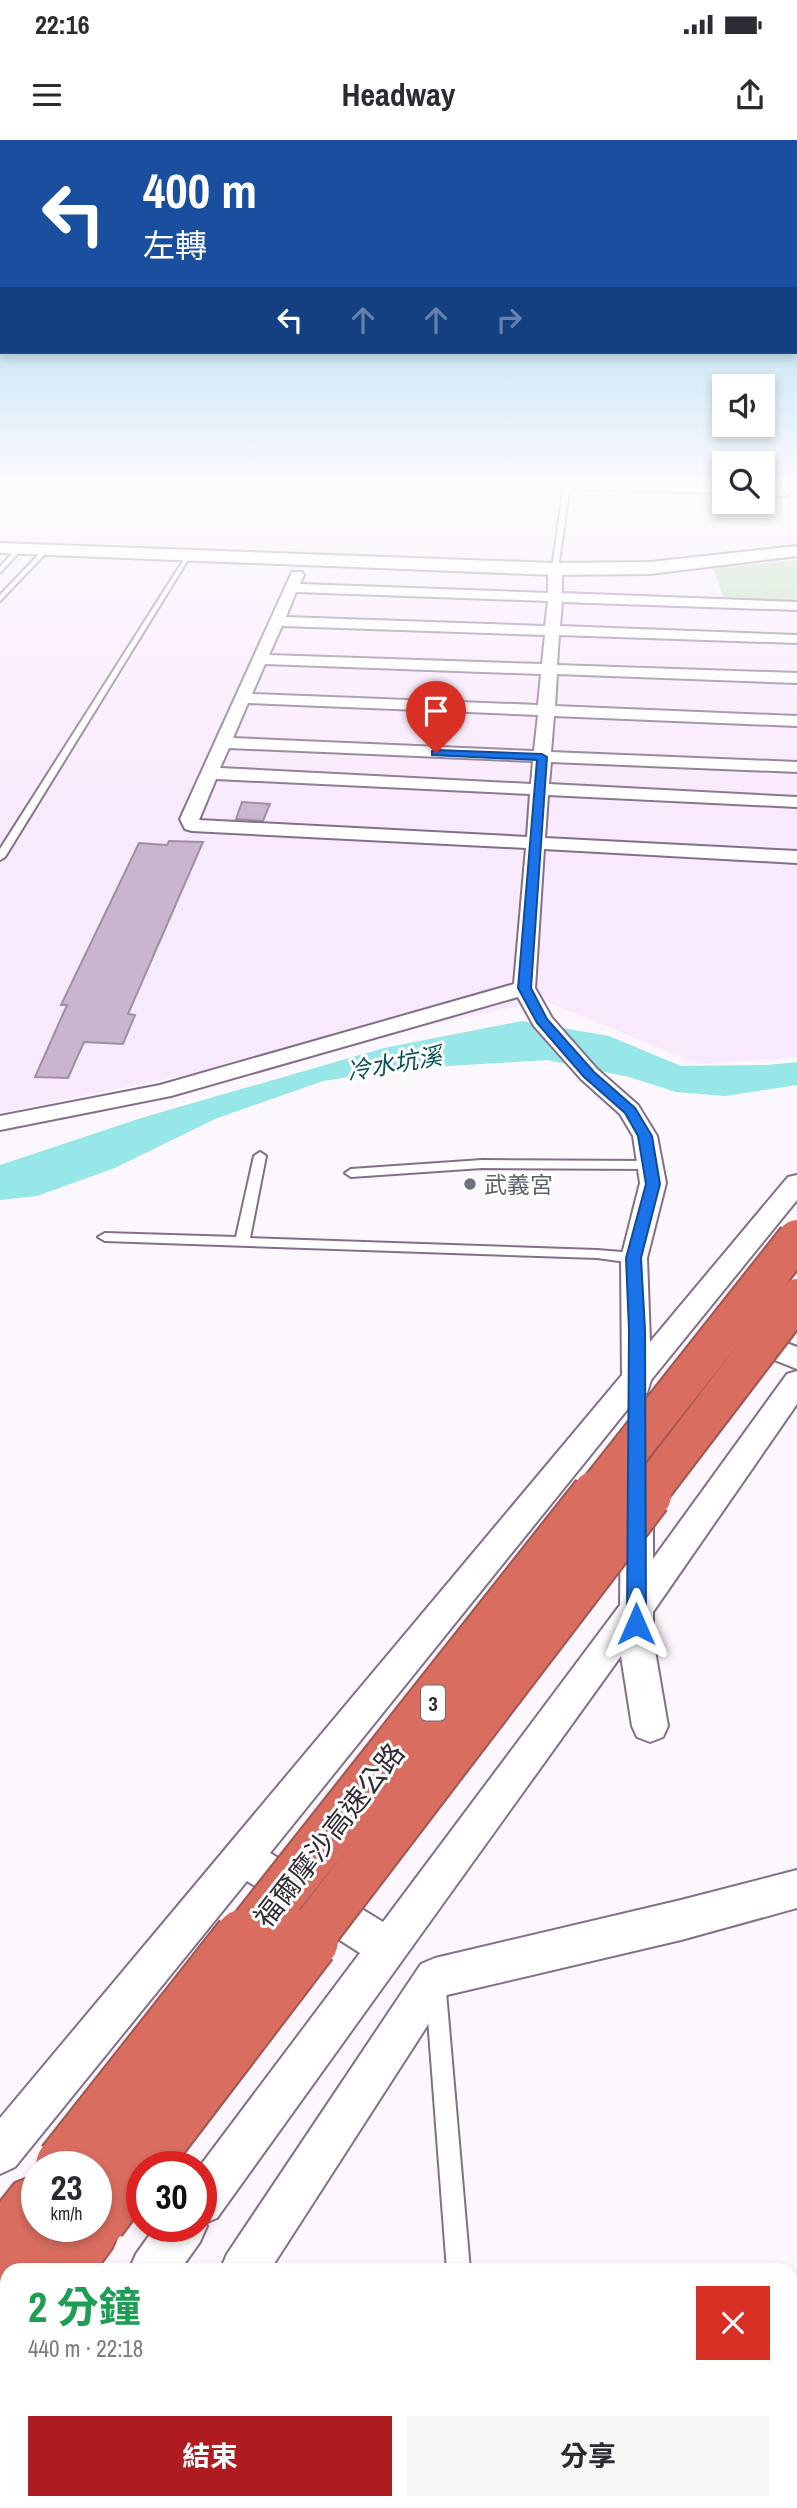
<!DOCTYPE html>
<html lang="zh-TW">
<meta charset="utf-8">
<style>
body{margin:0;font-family:"Archivo Narrow","Noto Sans TC",sans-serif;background:#f7f7f7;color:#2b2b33;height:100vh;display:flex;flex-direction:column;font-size:26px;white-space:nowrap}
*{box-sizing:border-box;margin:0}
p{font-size:23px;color:#7c7c81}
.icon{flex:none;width:38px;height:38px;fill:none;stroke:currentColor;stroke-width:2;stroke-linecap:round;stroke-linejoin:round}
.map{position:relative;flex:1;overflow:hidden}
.panel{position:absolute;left:0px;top:2123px;width:798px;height:247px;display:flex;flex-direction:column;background:#fff;border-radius:21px 21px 0 0;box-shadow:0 4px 10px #0003}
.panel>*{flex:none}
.hud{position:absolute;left:0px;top:0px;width:798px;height:214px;box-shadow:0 4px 10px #0003;background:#1a4fa0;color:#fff;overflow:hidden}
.controls{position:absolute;left:712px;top:234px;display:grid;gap:14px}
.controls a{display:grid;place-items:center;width:63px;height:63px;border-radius:0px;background:#fff;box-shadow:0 4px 10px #0003;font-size:35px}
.speed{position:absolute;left:21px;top:2011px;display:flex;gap:14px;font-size:35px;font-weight:700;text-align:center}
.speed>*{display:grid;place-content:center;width:91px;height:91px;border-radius:50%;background:#fff;box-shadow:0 4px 10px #0003;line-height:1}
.speed small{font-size:18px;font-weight:400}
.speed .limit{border:10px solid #d22;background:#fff;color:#111}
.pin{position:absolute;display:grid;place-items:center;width:60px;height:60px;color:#fff;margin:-72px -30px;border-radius:50% 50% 50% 0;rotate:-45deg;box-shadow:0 0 7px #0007}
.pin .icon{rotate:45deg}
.me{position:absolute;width:77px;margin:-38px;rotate:0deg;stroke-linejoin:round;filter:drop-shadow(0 0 5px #0008)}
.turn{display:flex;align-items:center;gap:24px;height:147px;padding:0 28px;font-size:32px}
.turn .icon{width:91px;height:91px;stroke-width:2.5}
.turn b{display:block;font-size:49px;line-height:60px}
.lanes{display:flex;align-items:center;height:66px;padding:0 28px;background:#0003;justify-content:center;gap:35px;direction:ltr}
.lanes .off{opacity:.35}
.round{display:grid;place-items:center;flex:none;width:74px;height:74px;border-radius:0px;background:#f7f7f7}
.summary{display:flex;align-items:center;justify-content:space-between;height:119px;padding:0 28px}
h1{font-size:42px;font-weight:700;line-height:52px;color:#1e9e55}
.cta{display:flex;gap:14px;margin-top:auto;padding:14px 28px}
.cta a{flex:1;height:80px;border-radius:0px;background:#ae1c20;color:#fff;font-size:28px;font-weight:700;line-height:80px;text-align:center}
.cta a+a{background:#f7f7f7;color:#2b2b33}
.status{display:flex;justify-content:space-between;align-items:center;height:49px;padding:0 35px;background:#fff;direction:ltr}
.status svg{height:19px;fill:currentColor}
header{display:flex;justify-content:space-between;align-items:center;height:91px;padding:0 28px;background:#fff;font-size:32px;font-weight:700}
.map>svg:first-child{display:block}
.built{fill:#f9e9fd}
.green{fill:#b8d8b2}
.water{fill:#97e6e8}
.building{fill:#c9b5cf;stroke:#a08da6;stroke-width:2}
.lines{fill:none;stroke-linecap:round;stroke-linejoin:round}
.lane-casing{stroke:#837088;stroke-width:4}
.street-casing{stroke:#837088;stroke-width:4}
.secondary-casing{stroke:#837088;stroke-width:4}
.highway-casing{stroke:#9f5651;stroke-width:4}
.lane{fill:#fff;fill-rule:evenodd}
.street{fill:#fff;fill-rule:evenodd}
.secondary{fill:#fff;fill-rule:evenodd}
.highway{fill:#d96d60;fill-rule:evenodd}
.highway-bridge-far2-casing{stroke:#9f5651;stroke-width:42;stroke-linecap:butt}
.highway-bridge-far1-casing{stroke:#9f5651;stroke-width:52;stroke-linecap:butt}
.highway-bridge-casing{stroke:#9f5651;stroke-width:66;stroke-linecap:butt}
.highway-bridge-far2{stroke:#d96d60;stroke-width:38}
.highway-bridge-far1{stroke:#d96d60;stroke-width:48}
.highway-bridge{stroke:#d96d60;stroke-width:62}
.route{fill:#1a73e8;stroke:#114b97;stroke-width:2}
.worship-dot{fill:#6b7280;stroke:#fff;stroke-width:2.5}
.labels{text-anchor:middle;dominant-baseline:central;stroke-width:6;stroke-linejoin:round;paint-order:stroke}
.shield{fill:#fff;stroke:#706a71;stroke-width:2}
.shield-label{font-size:21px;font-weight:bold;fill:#322a34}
.worship-label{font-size:23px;fill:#5b616d;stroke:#fff;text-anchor:start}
.water-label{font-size:24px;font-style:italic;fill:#085153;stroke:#fff}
.near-street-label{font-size:28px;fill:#322a34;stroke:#fff}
</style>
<div class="status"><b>22:16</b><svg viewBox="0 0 49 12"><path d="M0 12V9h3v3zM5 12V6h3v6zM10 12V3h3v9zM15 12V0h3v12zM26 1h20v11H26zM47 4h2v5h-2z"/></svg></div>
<header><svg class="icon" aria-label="menu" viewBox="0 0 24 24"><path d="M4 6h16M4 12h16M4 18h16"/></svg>Headway<svg class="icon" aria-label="share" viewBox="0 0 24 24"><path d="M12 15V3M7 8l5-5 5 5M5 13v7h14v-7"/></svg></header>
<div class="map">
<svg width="797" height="2368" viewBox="0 0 797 2368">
<rect width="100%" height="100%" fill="#fbf7fc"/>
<polygon class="built" points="0,343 724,343 724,362 763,362 763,343 797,343 797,917 698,924 544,861 0,973"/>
<polygon class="green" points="797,420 797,463 724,459 713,428"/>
<polygon class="water" points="522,881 609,896 681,926 767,925 797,922 797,945 725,956 676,952 629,937 547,920 401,929 323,941 215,979 115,1028 37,1056 0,1060 0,1025 141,978 384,908"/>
<g class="building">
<polygon points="242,662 270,664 263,681 236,679"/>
<polygon points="169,701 203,702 128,874 135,875 123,904 84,902 68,938 35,937 67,865 61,865 139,703 167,705"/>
</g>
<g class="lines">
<defs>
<g id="lane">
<polygon points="564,343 570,343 558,429 555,431 552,429"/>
<polygon points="17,408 22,409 0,433 0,427"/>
<polygon points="44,409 49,410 0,461 0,455"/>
<polygon points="188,413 191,415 5,717 0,720 0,709"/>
<polygon points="260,1012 266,1016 250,1098 597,1110 634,1113 641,1118 634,1123 597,1118 105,1101 98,1097 105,1093 236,1097 254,1016"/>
<polygon points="482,1020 650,1021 656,1025 650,1029 482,1028 351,1037 345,1033 351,1029"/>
<polygon points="436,1842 443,1845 446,1852 470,2130 447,2130 426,1852 429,1845"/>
<rect x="465" y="2362" width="26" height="6"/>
</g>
<g id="street">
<polygon points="518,343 724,346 724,353 524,347"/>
<polygon points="763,347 786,348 792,352 786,356 763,355"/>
<path d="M555,425L562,429V453L797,462V470L562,462L560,486L797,495V503L559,495L557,525L797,533V543L557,534L555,566L797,576V586L554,576L551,612L797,622V632L551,622L549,644L797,657V667L548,655L545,698L797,711V723L544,709L535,848L552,878L597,929L638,965L657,996L666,1043L647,1118L650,1202L788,1037L797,1035V1060L651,1240L647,1253L639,1255L270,1713L383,1782L620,1465L621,1369L626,1360L637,1356L648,1360L653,1369V1419L787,1234L797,1231V1264L653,1472V1499L668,1586L663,1597L650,1602L637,1597L632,1586L621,1516L217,2078L205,2083L207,2086L200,2102L180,2130H129L136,2114L156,2086H201L200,2026L360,1813L247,1741L15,2027L0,2034V1978L622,1235L621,1118L640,1043L633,996L620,974L581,939L534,886L518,857L171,956L0,990V976L160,945L514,844L526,708L192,691L185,689L180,679L292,432H302L304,435L300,444L548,453V429ZM296,452L548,461L545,486L286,477ZM282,486L545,495L542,524L269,515ZM265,524L541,534L538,565L252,554ZM248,563L538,575L534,611L233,598ZM229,608L533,621L531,644L220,628ZM216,639L530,654L527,697L199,680Z"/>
<polygon points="747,1188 797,1207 797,1229 737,1205 733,1198 737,1191"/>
<polygon points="797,1730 797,1768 681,1800 447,1855 270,2130 220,2130 227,2114 421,1824 435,1818 681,1760"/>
<polygon points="7,2302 7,2358 0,2361 0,2305"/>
<rect x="173" y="2362" width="50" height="6"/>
</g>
<polygon id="secondary" points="0,403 555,423 650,422 797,406 797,416 650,434 555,435 0,413"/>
<g id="highway">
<polygon points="37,2034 37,2086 96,2086 96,2057 112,2064 121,2086 112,2108 96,2130 7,2130 7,2141 0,2143 0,2062 15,2043"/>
<polygon points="7,2161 7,2234 0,2237 0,2164"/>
</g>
</defs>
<use href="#lane" class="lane-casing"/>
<use href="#street" class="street-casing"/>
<use href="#secondary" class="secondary-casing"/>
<use href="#highway" class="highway-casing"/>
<use href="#lane" class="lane"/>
<use href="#street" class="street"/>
<use href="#secondary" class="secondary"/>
<use href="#highway" class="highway"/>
<defs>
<g id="highway-bridge-far2">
<polyline points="594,1356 797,1099"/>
<polyline points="646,1356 797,1158"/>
</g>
<g id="highway-bridge-far1">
<polyline points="243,1802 596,1355"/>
<polyline points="306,1802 647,1355"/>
</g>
<g id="highway-bridge">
<polyline points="67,2026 245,1800"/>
<polyline points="96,2077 307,1800"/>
</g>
</defs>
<use href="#highway-bridge-far2" class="highway-bridge-far2-casing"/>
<use href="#highway-bridge-far1" class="highway-bridge-far1-casing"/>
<use href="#highway-bridge" class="highway-bridge-casing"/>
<use href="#highway-bridge-far2" class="highway-bridge-far2"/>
<use href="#highway-bridge-far1" class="highway-bridge-far1"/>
<use href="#highway-bridge" class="highway-bridge"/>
</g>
<linearGradient id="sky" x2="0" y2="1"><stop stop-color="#87c8e8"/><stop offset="0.51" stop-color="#fdfbfe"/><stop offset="1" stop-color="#fdfbfe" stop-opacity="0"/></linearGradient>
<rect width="797" height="675" fill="url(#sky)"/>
<polygon class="route" points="436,610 542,614 547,617 531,848 547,879 594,932 635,968 652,996 660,1044 641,1118 645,1190 646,1484 643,1490 636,1492 630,1490 627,1484 629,1190 626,1118 646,1044 638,996 625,973 584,937 537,883 518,848 537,620 432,615 432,611"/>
<circle class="worship-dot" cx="470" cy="1044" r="7"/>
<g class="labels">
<rect class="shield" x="421" y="1545.5" width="24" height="35" rx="5"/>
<g class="shield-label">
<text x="433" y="1563">3</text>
</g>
<g class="worship-label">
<text x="484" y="1044">武義宮</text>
</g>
<g class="water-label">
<text transform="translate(394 923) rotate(-10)">冷水坑溪</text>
</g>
<g class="near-street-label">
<text transform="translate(329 1695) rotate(-52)">福爾摩沙高速公路</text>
</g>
</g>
</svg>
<div class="controls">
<a><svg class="icon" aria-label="sound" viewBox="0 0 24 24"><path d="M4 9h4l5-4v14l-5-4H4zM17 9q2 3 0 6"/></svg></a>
<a><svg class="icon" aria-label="search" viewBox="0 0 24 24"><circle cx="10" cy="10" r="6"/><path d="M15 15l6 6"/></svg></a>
</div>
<div class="speed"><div>23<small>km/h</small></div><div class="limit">30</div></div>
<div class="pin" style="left:436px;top:613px;background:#d93025"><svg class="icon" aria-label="arrive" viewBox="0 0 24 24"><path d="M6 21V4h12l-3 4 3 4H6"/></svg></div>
<svg class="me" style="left:636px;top:1484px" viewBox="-20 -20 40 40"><path d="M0-17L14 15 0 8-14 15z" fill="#1a73e8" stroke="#fff" stroke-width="4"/></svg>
<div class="hud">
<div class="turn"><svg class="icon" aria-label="left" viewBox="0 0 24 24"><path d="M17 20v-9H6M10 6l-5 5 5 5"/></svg><div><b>400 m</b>左轉</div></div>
<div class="lanes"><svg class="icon" aria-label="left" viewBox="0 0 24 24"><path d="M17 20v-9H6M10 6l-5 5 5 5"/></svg><svg class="icon off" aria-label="ahead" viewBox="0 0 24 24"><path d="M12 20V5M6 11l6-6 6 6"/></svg><svg class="icon off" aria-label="ahead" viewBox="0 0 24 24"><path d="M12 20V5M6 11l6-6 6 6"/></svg><svg class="icon off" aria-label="right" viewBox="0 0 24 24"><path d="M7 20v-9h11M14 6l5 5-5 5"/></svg></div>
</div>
<section class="panel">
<div class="summary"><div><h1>2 分鐘</h1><p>440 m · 22:18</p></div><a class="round" style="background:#d93025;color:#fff"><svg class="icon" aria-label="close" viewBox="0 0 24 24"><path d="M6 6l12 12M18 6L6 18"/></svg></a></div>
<div class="cta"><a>結束</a><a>分享</a></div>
</section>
</div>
